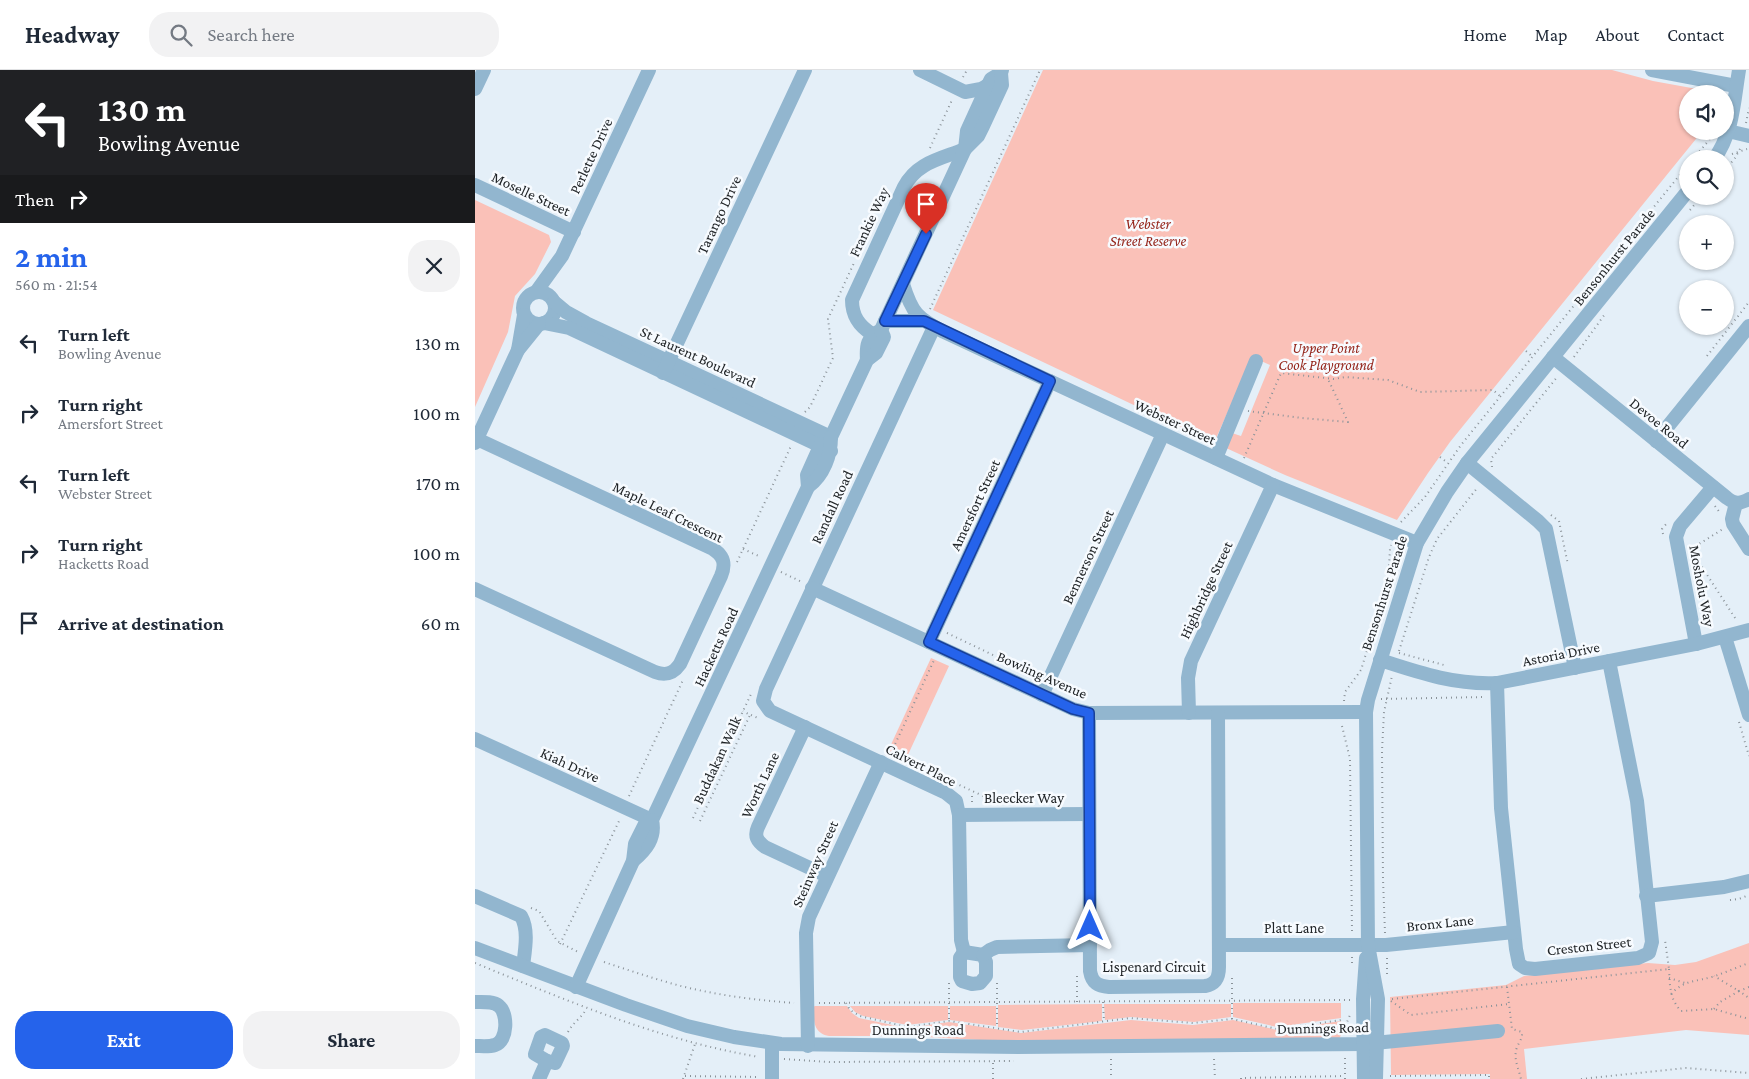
<!DOCTYPE html>
<meta charset="utf-8">
<style>
body{margin:0;font-family:"Crimson Pro",serif;background:#f2f2f3;color:#1f2937;height:100vh;display:flex;flex-direction:column;font-size:19px;white-space:nowrap}
*{box-sizing:border-box;margin:0}
p{font-size:16px;color:#747a83}
.icon{flex:none;width:28px;height:28px;fill:none;stroke:currentColor;stroke-width:2;stroke-linecap:round;stroke-linejoin:round}
.map{position:relative;flex:1;overflow:hidden}
.panel{display:flex;flex-direction:column;background:#fff;width:475px}
.panel>*{flex:none}
.top-card{background:#202124;color:#fff;overflow:hidden}
.buttons{position:absolute;left:1204px;top:15px;display:grid;gap:10px}
.buttons a{display:grid;place-items:center;width:55px;height:55px;border-radius:50%;background:#fff;box-shadow:0 1px 4px #0004;font-size:25px}
.pin{position:absolute;display:grid;place-items:center;width:42px;height:42px;color:#fff;margin:-51px -21px;border-radius:50% 50% 50% 0;rotate:-45deg;box-shadow:0 0 5px #0007}
.pin .icon{rotate:45deg}
.me{position:absolute;width:55px;margin:-28px;rotate:0deg;stroke-linejoin:round;filter:drop-shadow(0 0 4px #0008)}
.turn{display:flex;align-items:center;gap:18px;height:105px;padding:0 15px;font-size:22px}
.turn .icon{width:65px;height:65px;stroke-width:2.5}
.turn b{display:block;font-size:35px;line-height:42px}
.then{display:flex;align-items:center;height:48px;padding:0 15px;background:#0003;gap:10px;font-size:19px}
.round{display:grid;place-items:center;flex:none;width:52px;height:52px;border-radius:20px;background:#f2f2f3}
.head{display:flex;align-items:center;justify-content:space-between;height:85px;padding:0 15px}
h1{font-size:30px;font-weight:700;line-height:38px;color:#2563eb}
.cta{display:flex;gap:10px;margin-top:auto;padding:10px 15px}
.cta a{flex:1;height:58px;border-radius:20px;background:#2563eb;color:#fff;font-size:20px;font-weight:700;line-height:58px;text-align:center}
.cta a+a{background:#f2f2f3;color:#1f2937}
ul{padding:0;list-style:none}
li{display:flex;align-items:center;gap:15px;height:70px;padding:0 15px}
li div{flex:1}
li b{display:block;font-size:19px}
li em{font-style:normal}
header{display:flex;align-items:center;gap:30px;box-sizing:border-box;height:70px;padding:0 25px;background:#fff;border-bottom:1px solid #e0e1e3}
header strong{font-size:24px}
nav{display:flex;gap:28px;margin-inline-start:auto;font-size:18px}
.search{width:350px;height:45px;background:#f2f2f3;display:flex;align-items:center;gap:12px;box-sizing:border-box;padding:0 18px;border-radius:20px;color:#747a83;font-size:19px}
main{display:flex;flex:1;min-height:0}
.map>svg:first-child{display:block}
.green{fill:#fac1b8}
.lines{fill:none;stroke-linecap:round;stroke-linejoin:round}
.path{stroke:#8b9399;stroke-width:2;stroke-dasharray:1 4;stroke-linecap:butt}
.minor{stroke:#92b6cf;stroke-width:14}
.route-casing{stroke:#184099;stroke-width:12}
.route{stroke:#2563eb;stroke-width:9}
.labels{text-anchor:middle;dominant-baseline:central;stroke-width:5;stroke-linejoin:round;paint-order:stroke}
.street-label{font-size:15px;fill:#212528;stroke:#f7fbff}
.park-label{font-size:15px;font-style:italic;fill:#95261c;stroke:#f7fbff}
</style>
<header>
<strong>Headway</strong>
<div class="search"><svg class="icon" aria-label="search" viewBox="0 0 24 24"><circle cx="10" cy="10" r="6"/><path d="M15 15l6 6"/></svg>Search here</div>
<nav><a>Home</a><a>Map</a><a>About</a><a>Contact</a></nav>
</header>
<main>
<section class="panel">
<div class="top-card">
<div class="turn"><svg class="icon" aria-label="left" viewBox="0 0 24 24"><path d="M17 20v-9H6M10 6l-5 5 5 5"/></svg><div><b>130 m</b>Bowling Avenue</div></div>
<div class="then">Then<svg class="icon" aria-label="right" viewBox="0 0 24 24"><path d="M7 20v-9h11M14 6l5 5-5 5"/></svg></div>
</div>
<div class="head"><div><h1>2 min</h1><p>560 m · 21:54</p></div><a class="round"><svg class="icon" aria-label="close" viewBox="0 0 24 24"><path d="M6 6l12 12M18 6L6 18"/></svg></a></div>
<ul>
<li><svg class="icon" aria-label="left" viewBox="0 0 24 24"><path d="M17 20v-9H6M10 6l-5 5 5 5"/></svg><div><b>Turn left</b><p>Bowling Avenue</p></div><em>130 m</em></li>
<li><svg class="icon" aria-label="right" viewBox="0 0 24 24"><path d="M7 20v-9h11M14 6l5 5-5 5"/></svg><div><b>Turn right</b><p>Amersfort Street</p></div><em>100 m</em></li>
<li><svg class="icon" aria-label="left" viewBox="0 0 24 24"><path d="M17 20v-9H6M10 6l-5 5 5 5"/></svg><div><b>Turn left</b><p>Webster Street</p></div><em>170 m</em></li>
<li><svg class="icon" aria-label="right" viewBox="0 0 24 24"><path d="M7 20v-9h11M14 6l5 5-5 5"/></svg><div><b>Turn right</b><p>Hacketts Road</p></div><em>100 m</em></li>
<li><svg class="icon" aria-label="arrive" viewBox="0 0 24 24"><path d="M6 21V4h12l-3 4 3 4H6"/></svg><div><b>Arrive at destination</b></div><em>60 m</em></li>
</ul>
<div class="cta"><a>Exit</a><a>Share</a></div>
</section>
<div class="map">
<svg width="1274" height="1009" viewBox="0 0 1274 1009">
<rect width="100%" height="100%" fill="#e4eff8"/>
<g class="green">
<polygon points="568,0 1137,0 1178,11 1233,21 1233,24 1212,24 1212,61 1226,61 1225,64 975,372 953,403 922,450 810,405 751,378 757,363 766,366 795,295 777,287 739,373 458,240"/>
<polygon points="0,130 74,165 76,172 60,204 40,226 33,262 0,337"/>
<polygon points="456,588 474,596 431,689 413,681"/>
<polygon points="1274,873 1274,965 1211,960 1049,979 1052,1009 1015,1009 1015,1004 916,1005 915,927 1031,915 1049,906 1173,893 1200,895 1221,892"/>
<polygon points="758,933 866,933 866,948 802,957 758,947"/>
<polygon points="627,934 627,951 547,960 523,957 523,935"/>
<polygon points="629,934 756,934 756,947 719,952 656,947 630,950"/>
<path d="M340,936H372L377,943L384,948L432,958L474,952L546,963L656,950L718,955L758,950L802,960L866,951V965L864,969L522,971L435,966H354C338,963 339,951 338,937Z"/>
<polygon points="375,936 473,936 473,950 432,955 388,946 380,942"/>
<polygon points="475,936 521,936 521,956 475,950"/>
</g>
<g class="lines">
<g class="path">
<polyline points="488,7 492,0"/>
<polyline points="1271,53 1274,38"/>
<polyline points="455,78 477,30"/>
<polyline points="1257,84 1272,79"/>
<polyline points="1218,89 1235,69 1237,61"/>
<polyline points="1250,100 1260,88 1266,77"/>
<polyline points="1215,140 1227,126"/>
<polyline points="455,239 565,0"/>
<polyline points="1051,281 1058,287"/>
<polyline points="1232,286 1274,232"/>
<polyline points="1099,287 1130,244"/>
<polyline points="773,341 827,348 873,352 853,309"/>
<polyline points="330,342 335,337 358,288 353,249 379,193"/>
<polyline points="965,387 973,393"/>
<polyline points="769,388 806,303 859,309 870,307 913,310 945,322 1018,320 1026,327"/>
<polyline points="1017,397 1016,389 1083,306"/>
<polyline points="1240,436 1246,444"/>
<polyline points="1076,445 1084,451 1093,495"/>
<polyline points="926,452 950,427 986,375 1212,96"/>
<polyline points="1188,464 1187,459 1192,453"/>
<polyline points="268,479 286,487"/>
<polyline points="1216,479 1248,459"/>
<polyline points="1216,480 1262,551"/>
<polyline points="262,492 316,376"/>
<polyline points="306,502 327,512"/>
<polyline points="472,563 562,606"/>
<polyline points="924,581 954,487 962,469 1003,417"/>
<polyline points="924,583 969,595"/>
<polyline points="585,616 612,629"/>
<polyline points="906,629 1009,627"/>
<polyline points="869,631 870,622 886,600 913,512 915,479 916,475"/>
<polyline points="276,645 285,649"/>
<polyline points="1264,652 1274,686"/>
<polyline points="867,656 875,689 877,862"/>
<polyline points="416,683 460,588"/>
<polyline points="480,713 519,731"/>
<polyline points="154,726 208,610"/>
<polyline points="497,732 497,722"/>
<polyline points="218,748 276,624"/>
<polyline points="225,751 275,645 268,641"/>
<polyline points="1255,830 1264,829 1274,825"/>
<polyline points="56,838 64,841 82,871 103,882"/>
<polyline points="910,863 908,809 907,681 909,642 917,606"/>
<polyline points="85,874 145,749"/>
<polyline points="877,887 877,897"/>
<polyline points="912,888 912,905"/>
<path d="M129,892C153,900 177,908 202,915C240,925 280,930 319,933"/>
<path d="M0,893C93,931 184,970 284,987"/>
<path d="M1194,899C1195,915 1194,928 1206,941L1239,939L1274,949"/>
<polyline points="1194,908 1210,913"/>
<polyline points="474,913 474,951"/>
<polyline points="522,913 522,958"/>
<path d="M1032,917L1037,959L1047,962C1048,969 1042,974 1041,981C1039,990 1044,1000 1046,1009"/>
<polyline points="1274,917 1264,921 1274,928"/>
<path d="M1196,924C1210,909 1222,912 1240,906C1251,902 1263,897 1274,893"/>
<polyline points="917,929 1194,899 1190,870"/>
<polyline points="916,931 936,945 1034,934"/>
<polyline points="602,932 602,905"/>
<polyline points="628,932 629,952"/>
<polyline points="344,933 877,930"/>
<polyline points="371,933 375,940 385,946 432,957 474,951 546,962 655,948 718,953 757,949 802,959 867,950"/>
<polyline points="1239,939 1245,932 1264,921 1239,906"/>
<polyline points="757,949 757,904"/>
<polyline points="870,961 870,957 875,945"/>
<path d="M93,962C98,952 107,948 111,939"/>
<polyline points="309,989 354,992 539,991"/>
<polyline points="636,989 636,1009"/>
<polyline points="739,989 740,1009"/>
<polyline points="210,1006 285,1007"/>
<polyline points="915,1006 1014,1005 1014,1009"/>
<polyline points="208,1009 220,974"/>
<polyline points="518,1009 518,991"/>
<polyline points="766,1009 766,1008 870,1006"/>
<polyline points="870,1009 870,986"/>
<polyline points="1106,1009 1211,998 1274,1003"/>
</g>
<g class="minor">
<polyline points="445,0 490,22 506,19 513,15"/>
<polyline points="1177,0 1261,16"/>
<polyline points="0,19 9,0"/>
<polyline points="1253,61 1274,66"/>
<polyline points="490,79 492,61 513,15 516,9 526,3"/>
<path d="M1239,89C1258,64 1259,30 1264,0"/>
<polyline points="0,115 99,162"/>
<path d="M428,214C437,243 442,248 469,262L798,415L942,473"/>
<circle cx="64" cy="238" r="16"/>
<polyline points="61,222 87,186 174,0"/>
<polyline points="79,232 91,242 111,253 356,367"/>
<polyline points="410,251 449,251"/>
<polyline points="69,253 94,258 356,381"/>
<polyline points="459,257 291,619 288,631 295,641 471,723 481,731 484,745 486,870 489,882"/>
<path d="M397,264C384,256 377,246 377,230L429,117C442,92 466,89 490,79"/>
<polyline points="43,280 49,245"/>
<path d="M1078,287L1252,428C1260,434 1265,434 1274,429"/>
<path d="M392,290C391,276 392,267 406,260L490,79L503,66L508,56L527,15L526,3L527,0"/>
<polyline points="188,303 330,0"/>
<polyline points="1181,371 1274,256"/>
<polyline points="0,373 43,280 64,254"/>
<polyline points="741,388 781,291"/>
<polyline points="992,393 1063,451 1071,459 1100,598"/>
<polyline points="333,417 332,405 345,376 356,367 392,290 401,283 409,267 406,260"/>
<polyline points="1261,433 1257,449 1258,454 1274,479"/>
<polyline points="337,518 598,639 614,643 891,642"/>
<path d="M0,519L180,602C191,606 198,604 205,594L246,506C251,494 249,486 238,479L2,369"/>
<polyline points="1250,567 1274,645"/>
<polyline points="454,572 575,311"/>
<polyline points="1221,574 1201,467 1205,456 1238,417"/>
<path d="M905,590C945,603 980,615 1022,613L1221,574L1274,560"/>
<polyline points="1022,613 1026,738 1041,879 1044,894 1050,898 1060,899 1163,888 1174,883 1177,872 1162,731 1134,591"/>
<polyline points="567,625 688,364"/>
<path d="M614,643L615,901C617,913 623,916 634,917L730,916C741,914 744,908 744,897L743,643"/>
<polyline points="714,643 713,608 716,591 798,415"/>
<path d="M330,657L283,757C279,766 282,771 290,777L352,806"/>
<polyline points="0,669 177,750"/>
<polyline points="484,745 614,744"/>
<path d="M158,791C171,780 181,768 177,750L333,417C349,405 356,385 356,367"/>
<path d="M0,826L46,846C54,860 50,880 48,896"/>
<polyline points="1171,826 1249,817 1274,811"/>
<polyline points="744,875 911,875 1039,862"/>
<polyline points="0,878 151,935 212,956 259,967 306,974 543,977 889,974 1023,961"/>
<polygon points="489,882 508,885 511,892 511,906 505,913 497,914 487,911 485,907 485,888"/>
<polyline points="508,885 515,880 522,877 615,875"/>
<polyline points="101,917 158,791 160,774 170,754 177,750"/>
<path d="M0,932C7,932 18,931 24,936C33,943 33,971 20,975C14,977 6,976 0,976"/>
<polygon points="70,965 87,973 88,976 80,993 72,991 60,984 66,967"/>
<polyline points="297,973 297,1009"/>
<polyline points="333,976 331,863 334,847 406,692"/>
<polyline points="64,1009 72,991"/>
<polyline points="889,1009 888,929 891,888"/>
<polyline points="901,1009 903,929 893,875 891,642 893,630 942,473 972,422 992,393 1212,122"/>
</g>
</g>
<g class="lines">
<defs>
<polyline id="route" points="451,164 410,251 449,251 575,311 454,572 598,639 614,643 615,856"/>
</defs>
<use href="#route" class="route-casing"/>
<use href="#route" class="route"/>
</g>
<g class="labels">
<g class="street-label">
<text transform="translate(116 86) rotate(-65)">Perlette Drive</text>
<text transform="translate(56 124) rotate(25)">Moselle Street</text>
<text transform="translate(244 145) rotate(-65)">Tarango Drive</text>
<text transform="translate(394 152) rotate(-65)">Frankie Way</text>
<text transform="translate(1139 187) rotate(-51)">Bensonhurst Parade</text>
<text transform="translate(223 287) rotate(25)">St Laurent Boulevard</text>
<text transform="translate(700 352) rotate(25)">Webster Street</text>
<text transform="translate(1184 353) rotate(39)">Devoe Road</text>
<text transform="translate(500 435) rotate(-65)">Amersfort Street</text>
<text transform="translate(357 437) rotate(-65)">Randall Road</text>
<text transform="translate(193 442) rotate(26)">Maple Leaf Crescent</text>
<text transform="translate(613 487) rotate(-65)">Bennerson Street</text>
<text transform="translate(1227 516) rotate(79)">Mosholu Way</text>
<text transform="translate(731 520) rotate(-65)">Highbridge Street</text>
<text transform="translate(909 523) rotate(-72)">Bensonhurst Parade</text>
<text transform="translate(241 577) rotate(-65)">Hacketts Road</text>
<text transform="translate(1086 584) rotate(-11)">Astoria Drive</text>
<text transform="translate(567 605) rotate(24)">Bowling Avenue</text>
<text transform="translate(242 690) rotate(-65)">Buddakan Walk</text>
<text transform="translate(95 695) rotate(25)">Kiah Drive</text>
<text transform="translate(446 695) rotate(27)">Calvert Place</text>
<text transform="translate(285 715) rotate(-65)">Worth Lane</text>
<text x="549" y="728">Bleecker Way</text>
<text transform="translate(340 794) rotate(-66)">Steinway Street</text>
<text transform="translate(965 853) rotate(-6)">Bronx Lane</text>
<text x="819" y="858">Platt Lane</text>
<text transform="translate(1114 876) rotate(-6)">Creston Street</text>
<text x="679" y="897">Lispenard Circuit</text>
<text transform="translate(848 958) rotate(-1)">Dunnings Road</text>
<text x="443" y="960">Dunnings Road</text>
</g>
<g class="park-label">
<text x="673" y="154">Webster<tspan x="673" dy="17">Street Reserve</tspan></text>
<text x="851" y="278">Upper Point<tspan x="851" dy="17">Cook Playground</tspan></text>
</g>
</g>
</svg>
<div class="buttons">
<a><svg class="icon" aria-label="sound" viewBox="0 0 24 24"><path d="M4 9h4l5-4v14l-5-4H4zM17 9q2 3 0 6"/></svg></a>
<a><svg class="icon" aria-label="search" viewBox="0 0 24 24"><circle cx="10" cy="10" r="6"/><path d="M15 15l6 6"/></svg></a>
<a>+</a>
<a>−</a>
</div>
<div class="pin" style="left:451px;top:164px;background:#d93025"><svg class="icon" aria-label="arrive" viewBox="0 0 24 24"><path d="M6 21V4h12l-3 4 3 4H6"/></svg></div>
<svg class="me" style="left:615px;top:856px" viewBox="-20 -20 40 40"><path d="M0-17L14 15 0 8-14 15z" fill="#2563eb" stroke="#fff" stroke-width="4"/></svg>
</div>
</main>
